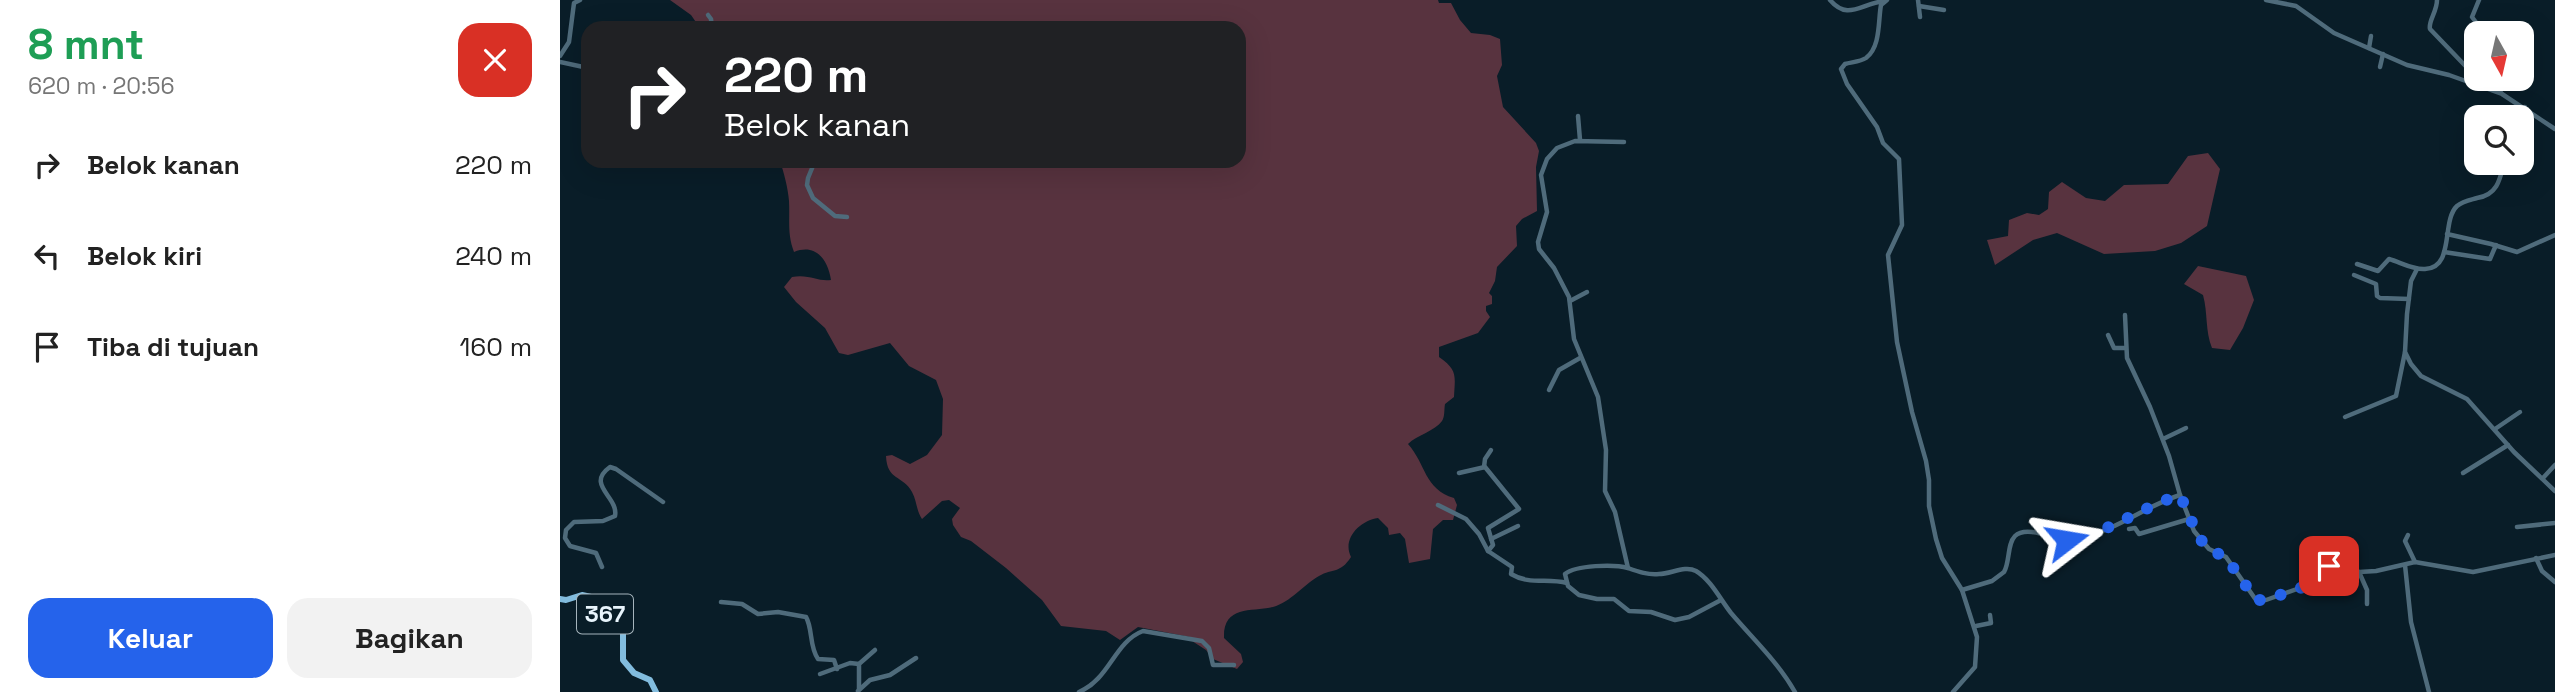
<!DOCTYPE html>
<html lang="id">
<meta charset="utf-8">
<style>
body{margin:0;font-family:"Space Grotesk",sans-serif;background:#f2f2f2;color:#222;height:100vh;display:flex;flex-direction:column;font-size:26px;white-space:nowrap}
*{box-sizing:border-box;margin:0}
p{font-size:23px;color:#767676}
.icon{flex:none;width:38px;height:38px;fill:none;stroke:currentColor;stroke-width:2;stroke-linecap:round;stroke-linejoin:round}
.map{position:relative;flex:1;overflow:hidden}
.side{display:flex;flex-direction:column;background:#fff;width:560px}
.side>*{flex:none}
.top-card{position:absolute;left:21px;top:21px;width:665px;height:147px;border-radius:21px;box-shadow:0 7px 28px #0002;background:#202124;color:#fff;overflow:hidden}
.needle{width:46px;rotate:172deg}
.fabs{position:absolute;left:1904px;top:21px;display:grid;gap:14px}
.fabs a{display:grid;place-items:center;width:70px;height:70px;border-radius:14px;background:#fff;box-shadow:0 7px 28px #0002;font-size:35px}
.pin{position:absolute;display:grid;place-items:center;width:60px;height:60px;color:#fff;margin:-30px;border-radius:14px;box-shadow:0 4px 10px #0006}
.me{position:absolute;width:77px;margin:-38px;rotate:76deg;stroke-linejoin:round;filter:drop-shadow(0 0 5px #0008)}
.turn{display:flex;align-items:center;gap:24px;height:147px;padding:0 28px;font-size:32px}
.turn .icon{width:91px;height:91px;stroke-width:2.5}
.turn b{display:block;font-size:49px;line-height:60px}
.round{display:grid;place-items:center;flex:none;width:74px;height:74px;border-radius:21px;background:#f2f2f2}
.head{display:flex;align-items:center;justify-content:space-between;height:119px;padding:0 28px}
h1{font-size:42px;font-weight:700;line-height:52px;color:#1e9e55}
.button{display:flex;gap:14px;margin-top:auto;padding:14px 28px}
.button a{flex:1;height:80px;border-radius:21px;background:#2563eb;color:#fff;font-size:28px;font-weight:700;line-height:80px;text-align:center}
.button a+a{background:#f2f2f2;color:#222}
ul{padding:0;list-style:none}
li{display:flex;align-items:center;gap:21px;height:91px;padding:0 28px}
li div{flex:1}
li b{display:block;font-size:26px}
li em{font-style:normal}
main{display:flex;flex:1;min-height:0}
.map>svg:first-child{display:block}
.green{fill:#58333f}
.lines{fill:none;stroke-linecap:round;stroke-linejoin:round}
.minor{stroke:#4f6b7b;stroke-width:4.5}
.major{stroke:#82bcde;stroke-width:6}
.route{stroke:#2563eb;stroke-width:12;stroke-dasharray:0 21.6}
.labels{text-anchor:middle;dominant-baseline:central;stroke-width:5;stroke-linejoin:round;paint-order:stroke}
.shield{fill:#091d28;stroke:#a5b4bc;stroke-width:2}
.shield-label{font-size:23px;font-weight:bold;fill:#e8f4fc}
</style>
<main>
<section class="side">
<div class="head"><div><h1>8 mnt</h1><p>620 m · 20:56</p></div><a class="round" style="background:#d93025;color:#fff"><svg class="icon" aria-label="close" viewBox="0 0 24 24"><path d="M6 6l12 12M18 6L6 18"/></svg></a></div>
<ul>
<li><svg class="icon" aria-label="right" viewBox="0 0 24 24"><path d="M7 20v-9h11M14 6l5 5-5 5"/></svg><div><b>Belok kanan</b></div><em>220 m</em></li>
<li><svg class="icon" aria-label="left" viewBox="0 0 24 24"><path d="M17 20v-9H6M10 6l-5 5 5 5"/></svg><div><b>Belok kiri</b></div><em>240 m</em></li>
<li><svg class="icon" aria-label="arrive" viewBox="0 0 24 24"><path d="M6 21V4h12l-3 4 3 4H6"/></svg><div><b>Tiba di tujuan</b></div><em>160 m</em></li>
</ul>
<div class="button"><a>Keluar</a><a>Bagikan</a></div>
</section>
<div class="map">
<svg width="1995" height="692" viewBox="0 0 1995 692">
<rect width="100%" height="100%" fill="#091d28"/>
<g class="green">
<path d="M110,0H878L879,3H891L900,20L911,33L930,35L940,39L942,65L937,76L943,107L976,143L979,151L976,167L977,211L962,219L956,226L957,246L937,267L935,281L929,293L932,296V304L926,306V311L930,317L918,333L879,347V357C898,370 895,376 894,397L885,404C884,409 885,417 882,421C875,431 857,435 848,444C866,464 864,489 894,498L897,505L893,520H883L873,529L870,559L849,563L845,539L840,533L829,535L828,528L818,518C799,521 782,539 791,557C780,574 773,568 759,576C743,585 731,602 713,607C691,612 663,605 664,638L681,654L683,662L677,669L653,659L646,650L632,641L630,637L578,627L560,640L546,631L501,626L482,600L446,568L411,541L401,537L393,525L392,519L400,508L389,500L382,501L362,519C356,510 357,501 352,492C343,475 327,481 326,456L332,455L350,464L367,455L382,435L383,399L376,380L349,366L330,343L288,355L279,353L265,328L236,302L224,287L232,277C250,274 258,282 271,280C268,260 256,243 234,252C227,234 230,220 229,201C228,188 224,173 220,161H679V28H140L131,15Z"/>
<polygon points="1648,153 1660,169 1647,226 1621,243 1595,251 1544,254 1497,233 1473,240 1435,265 1427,240 1448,236 1449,220 1467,213 1479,215 1488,209 1489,192 1502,182 1526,198 1545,201 1564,185 1608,184 1628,156"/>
<path d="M1638,266L1686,276L1694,300L1683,328L1670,350L1652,348C1645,331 1648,313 1643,295L1624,284Z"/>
</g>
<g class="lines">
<g class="minor">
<path d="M1270,0C1288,21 1300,4 1324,1"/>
<path d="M1327,0L1321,5C1318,20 1321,47 1306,58C1300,62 1291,62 1285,64L1281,69L1287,84L1317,127L1323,143L1339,159L1342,225L1328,255L1337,342L1352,412L1366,461L1369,480V506L1376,539L1382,558L1402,590L1417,637L1415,667L1393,692"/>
<polyline points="1358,0 1360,17"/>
<polyline points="1706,0 1736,6 1774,33 1847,65 1889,75 1942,94 1995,129"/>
<path d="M1877,0C1877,12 1868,21 1870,29L1916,77"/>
<polyline points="1919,0 1912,17 1924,33"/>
<polyline points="1359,6 1384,10"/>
<polyline points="148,15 151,19 152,28"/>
<polyline points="117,28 121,28"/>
<polyline points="1809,48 1811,36"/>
<polyline points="0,56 9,42 14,3 20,0"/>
<polyline points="0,62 28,68"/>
<polyline points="1820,67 1823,54"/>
<polyline points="1937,79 1941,93"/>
<polyline points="1018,116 1020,140"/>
<polyline points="1960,117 1965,107"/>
<polyline points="1064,142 1015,141 997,148 987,159 981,175 987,212 978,242 979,249 994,268 1009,297 1014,339 1038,397 1046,450 1045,491 1055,512 1068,568"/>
<polyline points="255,161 248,178 247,185 253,198 275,216 287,217"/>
<polyline points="1887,234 1931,244 1957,252 1995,235"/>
<polyline points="1884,252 1930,259 1936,245"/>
<path d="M1797,264L1818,271L1829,259C1840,262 1853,270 1865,269C1895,268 1881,221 1897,206C1903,201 1910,200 1917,198C1937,195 1940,180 1944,163"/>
<polyline points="1857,269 1851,281 1847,314 1845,352 1851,364 1861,376 1907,399 1954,452 1995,491"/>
<polyline points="1794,275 1816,284 1817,296 1820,298 1849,299"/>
<polyline points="1010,301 1027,292"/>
<polyline points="1565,315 1567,358 1590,407 1609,456 1620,495 1634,531 1649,549 1666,557 1696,600 1706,600 1757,582 1770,566 1799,572 1816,571 1855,562 1913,572 1995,555"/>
<polyline points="1548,335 1554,348 1565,348"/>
<polyline points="989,390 999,370 1020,358"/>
<polyline points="1785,417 1836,396 1845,352"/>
<polyline points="1935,429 1960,412"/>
<polyline points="1603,439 1626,428"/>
<polyline points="924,467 925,459 931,450"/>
<polyline points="899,473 925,467 959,509 928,528 933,545 928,551"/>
<polyline points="1903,473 1948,445"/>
<polyline points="1983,478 1995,465"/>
<path d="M878,505L906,519L919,534L928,551L952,567L951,574C969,585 987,578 1007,583"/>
<polyline points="1957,527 1995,523"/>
<polyline points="1569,529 1575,528 1579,534 1629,519"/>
<polyline points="1848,535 1845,541 1855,562"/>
<polyline points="931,539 958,526"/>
<polyline points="1976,558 1982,571 1995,582"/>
<polyline points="1845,565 1851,622 1869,692"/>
<path d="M42,567L36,553L10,546L5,538L6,530L14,522L43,521L55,516C59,497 25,485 50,467L56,469L103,502"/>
<polyline points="1799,572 1807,590 1807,604"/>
<path d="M1402,590L1432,581L1444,572C1450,562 1447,544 1455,536C1466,525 1492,538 1503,540C1508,541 1514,539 1519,538C1556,531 1585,506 1620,495"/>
<path d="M1161,600L1129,617L1115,620L1091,612L1069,611L1054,599H1037L1019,595L1008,586L1005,574C1016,565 1054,564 1068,568C1079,572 1088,575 1099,574C1111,574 1125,565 1136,571C1151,580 1160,599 1171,613C1193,639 1218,662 1235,692"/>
<path d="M161,602L182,604L198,614L218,612L246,617C253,629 249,646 258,659L274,660L277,669"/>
<polyline points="1416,626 1431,623 1430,615"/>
<polyline points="260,674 290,663 299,664"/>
<polyline points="299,689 299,664 315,650"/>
<polyline points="298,691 310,680 330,675 356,658"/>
<path d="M519,692C550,679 554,642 583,631L642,641L649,648L653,665H674"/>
</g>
<polyline class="major" points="0,599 6,600 22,595 31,597 48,618 63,632 63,660 74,673 90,680 96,692"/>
</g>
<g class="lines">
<path class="route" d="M1507,540C1550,533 1579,508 1620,495L1639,538L1653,552L1665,556L1696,600H1706L1757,582L1769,566"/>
</g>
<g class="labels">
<rect class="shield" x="17" y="594.5" width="56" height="39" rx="5"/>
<g class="shield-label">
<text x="45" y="614">367</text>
</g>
</g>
</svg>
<div class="fabs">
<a><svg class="needle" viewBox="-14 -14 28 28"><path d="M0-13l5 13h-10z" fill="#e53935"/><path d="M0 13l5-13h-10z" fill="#767676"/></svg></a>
<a><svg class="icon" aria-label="search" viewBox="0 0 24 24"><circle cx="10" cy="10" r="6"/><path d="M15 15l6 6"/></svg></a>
</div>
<div class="pin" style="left:1769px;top:566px;background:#d93025"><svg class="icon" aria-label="arrive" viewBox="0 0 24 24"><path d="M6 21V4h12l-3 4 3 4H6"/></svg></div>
<svg class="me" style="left:1507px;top:540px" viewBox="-20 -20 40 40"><path d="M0-17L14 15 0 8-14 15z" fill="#2563eb" stroke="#fff" stroke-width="4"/></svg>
<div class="top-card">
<div class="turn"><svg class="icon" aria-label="right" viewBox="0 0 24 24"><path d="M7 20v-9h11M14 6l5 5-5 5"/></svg><div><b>220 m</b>Belok kanan</div></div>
</div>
</div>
</main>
